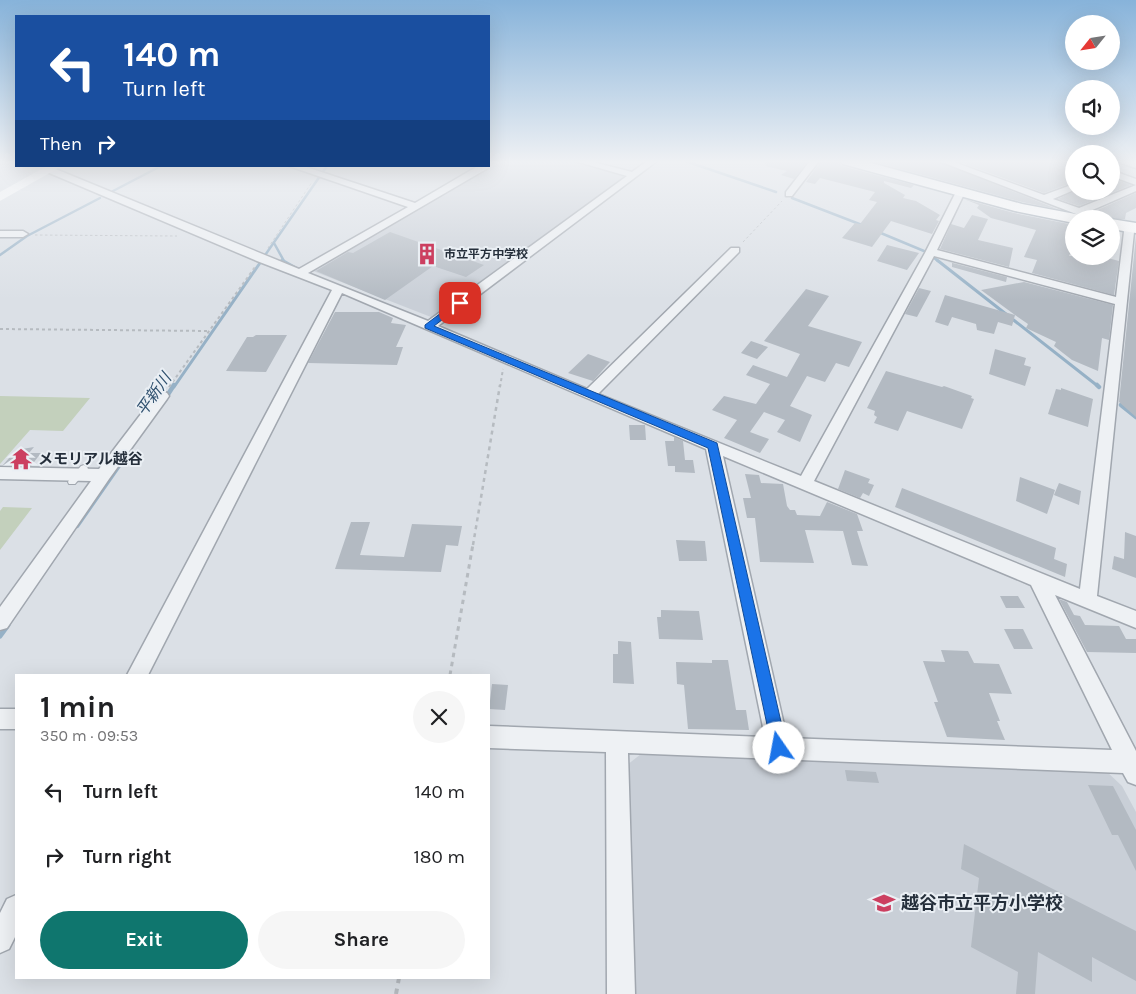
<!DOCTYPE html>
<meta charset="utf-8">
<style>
:root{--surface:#fff;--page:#f6f6f6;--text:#202124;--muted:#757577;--accent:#0f766e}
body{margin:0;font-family:Karla,"Noto Sans JP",sans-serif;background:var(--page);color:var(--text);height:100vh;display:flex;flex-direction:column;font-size:19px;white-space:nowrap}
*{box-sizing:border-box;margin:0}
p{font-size:16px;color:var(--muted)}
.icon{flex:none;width:28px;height:28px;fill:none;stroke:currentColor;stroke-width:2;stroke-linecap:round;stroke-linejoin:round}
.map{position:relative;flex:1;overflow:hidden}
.details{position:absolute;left:15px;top:674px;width:475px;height:305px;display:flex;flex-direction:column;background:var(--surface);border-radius:0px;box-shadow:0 5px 20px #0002}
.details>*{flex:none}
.top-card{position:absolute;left:15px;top:15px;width:475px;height:152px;border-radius:0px;box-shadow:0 5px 20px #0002;background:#1a4fa0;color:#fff;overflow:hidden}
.needle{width:32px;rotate:240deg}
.buttons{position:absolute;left:1065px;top:15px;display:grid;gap:10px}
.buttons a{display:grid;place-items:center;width:55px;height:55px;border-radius:50%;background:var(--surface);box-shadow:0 5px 20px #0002;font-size:25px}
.pin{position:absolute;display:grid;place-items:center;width:42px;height:42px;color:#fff;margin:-21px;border-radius:10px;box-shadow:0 2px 8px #0006}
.me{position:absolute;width:55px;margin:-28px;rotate:348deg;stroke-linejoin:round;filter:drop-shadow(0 0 4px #0008)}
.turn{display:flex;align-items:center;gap:18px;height:105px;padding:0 25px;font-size:22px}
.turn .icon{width:65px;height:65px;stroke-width:2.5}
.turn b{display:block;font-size:35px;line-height:42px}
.then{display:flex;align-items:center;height:48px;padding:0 25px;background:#0003;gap:10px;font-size:19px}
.round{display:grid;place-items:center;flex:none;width:52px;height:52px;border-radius:26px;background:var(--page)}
.head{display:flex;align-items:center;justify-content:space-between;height:85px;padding:0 25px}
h1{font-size:30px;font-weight:700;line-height:38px}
.button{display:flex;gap:10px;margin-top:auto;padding:10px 25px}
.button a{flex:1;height:58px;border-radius:30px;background:var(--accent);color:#fff;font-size:20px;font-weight:700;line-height:58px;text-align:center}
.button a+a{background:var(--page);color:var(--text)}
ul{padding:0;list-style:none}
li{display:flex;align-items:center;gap:15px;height:65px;padding:0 25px}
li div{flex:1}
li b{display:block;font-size:19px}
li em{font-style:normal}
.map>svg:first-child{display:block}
</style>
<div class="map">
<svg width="1136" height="994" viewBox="0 0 1136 994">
<rect width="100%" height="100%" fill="#dbe0e6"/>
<path fill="#c9cfd7" d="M503,161H570L626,177L431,317L308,269Z
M641,754L1105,770L1122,786L1136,812V994H635L627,765Z"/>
<path fill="#c3d0bc" d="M0,396L90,398L63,431L30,430L0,464Z
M3,507L32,508L0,550V511Z"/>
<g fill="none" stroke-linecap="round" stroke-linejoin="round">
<path stroke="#96b1c6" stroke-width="2.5" d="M685,161L776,192
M113,191L161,166
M792,198L862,225
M876,231L924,251
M274,243L284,261
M0,255L27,236L100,198
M933,257L938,261
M261,261L327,166"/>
<path stroke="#96b1c6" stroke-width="3" d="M282,260L296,268
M937,260L1099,387
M174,387L262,260"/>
<path stroke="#96b1c6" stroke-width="4.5" d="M1097,385L1099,387
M165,399L174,385
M1121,405L1136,417
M77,526L125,457"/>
<path stroke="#96b1c6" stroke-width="5" d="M0,636L8,625"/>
</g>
<path fill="#b3bac2" d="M766,161H808L794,179L781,175L787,171L765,166Z
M821,161H839L842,166L914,185L911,188L884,181V183L905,195L903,198L916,201L940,215L936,220L939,221L932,234L891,221L872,247L842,238L855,223L860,224L877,202L869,200L875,192L820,178L815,184L806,182Z
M871,161H937L1057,209L1022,202Z
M957,161H1067L1074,166V182L1044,193Z
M1114,179L1131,185L1079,206L1058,199L1075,191H1111V180Z
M1136,193V208L1126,213L1125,219H1107L1093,212Z
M964,199L1014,213L1074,225V245L1069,256H1100L1119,261L1114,295L1032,273L1037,260L1024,257L1036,230L991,218L977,208L979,205Z
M972,215L988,219L978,240L1013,248L1009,267L940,249L951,224L964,228Z
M390,232L484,265L466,277L433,266L385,300L316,271L348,252L353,253Z
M1136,236V417L1119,402Z
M887,245L919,253L907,270L877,261Z
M945,261L1007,277L1006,282L952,267V263Z
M1024,282L1113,305L1109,340L1102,338L1098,371L1072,360L1054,346L1056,342L1026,328L1028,324L1015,315L1012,326L998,322L994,334L977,330L976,324L952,317L948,326L935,322L945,295L1015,315L981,290Z
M919,288L931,291L917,317L905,314Z
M806,289L829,296L808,326L862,342L849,367L836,363L825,382L807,376L790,406L812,415L800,442L777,432L785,420L764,412L750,432L769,439L760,453L724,438L737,420L712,410L724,396L756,404L770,384L746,375L753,365L787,377L800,354L764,341Z
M335,312H379L393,318L391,323L406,325L396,347H403L397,365L308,363Z
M256,335H287L266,372L226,371L247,337H253Z
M751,341L768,347L757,359L741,353Z
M995,349L1026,358L1024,365L1031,367L1025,386L989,374Z
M588,354L610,362L593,381L568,373Z
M886,371L942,387L944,386L972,396L971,398L974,399L962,429L907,411L898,431L874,423L877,417L874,415L875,411L867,408Z
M1061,388L1093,399L1088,427L1048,414L1056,389L1061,390Z
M629,425H645L646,440H630Z
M674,437L683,441L685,460H693L695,473L675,472V466H668L665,441H674Z
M34,447L29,453H41L31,466L3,465L16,450Z
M845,470L870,479L868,483L874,485L869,496L863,493L860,498L838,489Z
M745,474L759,475L761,483L783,484L787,506L790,510H795L797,515L820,516L827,502L857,514L863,531H857L868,566L852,565L843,531L805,530L814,563L760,562L755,518H747L743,498H751Z
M1020,477L1055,490L1047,514L1016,501Z
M1059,483L1081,491L1079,505L1054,495Z
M902,488L1056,548L1054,559L1067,564L1065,577L895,507Z
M351,522H370L360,555L404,557L412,524L462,526L458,546L446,545L441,572L335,569Z
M1125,532L1136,536V578L1112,569L1114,556L1124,559Z
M676,540L705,541L707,561H679Z
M1000,596H1018L1025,608H1006Z
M1059,599L1067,602L1074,615L1080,616L1085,625L1119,626L1126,639H1136V653L1087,652Z
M661,610L699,611L703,640L659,639L657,617H661Z
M1004,629H1023L1033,649H1014Z
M618,641L631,642L634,684L613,683V654H618Z
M941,650L968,651L974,663L999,664L1012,694L989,693L1000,721H997L1005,740L947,737L934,702H938L923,661L945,662Z
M712,660H728L736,710H746L749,730L688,729L684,685L677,684L676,662L712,663Z
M492,684L508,685L505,710L489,709Z
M845,770L876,772L879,783L847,781Z
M1088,785L1113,786L1136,830V871L1118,835H1112Z
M964,844L1136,931V981L1092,957V982L1038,952L1035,994H1016L1018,972L971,947L979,878L961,869Z"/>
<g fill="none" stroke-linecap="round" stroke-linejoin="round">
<g stroke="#a1a7af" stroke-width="2">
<path id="lane" d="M84,465L88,468L87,470L75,484H69L68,482L69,480L81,466Z"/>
</g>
<g stroke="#a1a7af" stroke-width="3">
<path id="street" d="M575,161H589L632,172L647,161H657L438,326L587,389L731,248H739V252L598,394L801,476L925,253L957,190L965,192L937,250L1116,297L1124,232L1122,226L1131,224L1134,232L1097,596L1136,611V628L1055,595L1136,751V785L1128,782L1123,773L628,753L635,994H607L606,752L489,748V726L765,737L706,449L342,293L148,675H127L332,290L257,261L47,172V168H53L299,269L408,207L289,166H303L415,203L478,166L489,165L488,168L308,273L428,321L627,176ZM934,256L1115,304L1080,589L814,481ZM723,456L1031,585L1112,750L787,738Z
M810,161H819L792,196H786V192Z
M939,161H951L1044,195L1074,184V190L1053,199L1079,208L1136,185V191L1088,212L1104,219H1089Z
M1069,161H1074V164L1070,163Z
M1120,161L1136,162V168L1121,163Z
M1111,170L1136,179V185L1111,176Z
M0,231H23L28,234L23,237H0Z
M162,391L167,393L169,396L167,399L109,479L7,628L0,630V607L91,481L0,479V467L99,469L157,393Z
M0,709H16V729H0Z
M16,895V935L9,949L0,953V913L7,899Z"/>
</g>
<g stroke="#9ba6b1" stroke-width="3">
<path id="primary" d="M841,161H864L1022,204L1086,216L1088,219H1074V223L1015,211L843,164Z
M1111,219L1136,223V233L1111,229Z"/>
</g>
<path stroke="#b6bbc0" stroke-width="1" stroke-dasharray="2.5 2.5" stroke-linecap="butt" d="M35,235L177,236
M743,242L782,201
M268,248L312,182"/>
<path stroke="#b6bbc0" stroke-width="2" stroke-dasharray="3 3" stroke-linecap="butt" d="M0,329L209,331
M169,387L255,267
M500,387L503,369"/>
<path stroke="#b6bbc0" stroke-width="2.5" stroke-dasharray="4 4" stroke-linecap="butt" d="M473,545L500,385"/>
<path stroke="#b6bbc0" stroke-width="3" stroke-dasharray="4.5 4.5" stroke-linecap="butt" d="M450,675L473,544"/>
<path stroke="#b6bbc0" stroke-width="4" stroke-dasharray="5.5 5.5" stroke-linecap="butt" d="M396,994L399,978"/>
<use href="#lane" fill="#eef1f4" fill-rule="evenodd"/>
<use href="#street" fill="#eef1f4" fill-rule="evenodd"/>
<path fill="#fff" fill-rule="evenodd" d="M47,166H62L0,201V192Z"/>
<use href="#primary" fill="#fff" fill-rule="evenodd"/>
</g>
<linearGradient id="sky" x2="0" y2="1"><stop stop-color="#87b3da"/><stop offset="0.54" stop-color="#eff1f4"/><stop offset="1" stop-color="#eff1f4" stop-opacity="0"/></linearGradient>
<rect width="1136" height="300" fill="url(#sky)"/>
<path fill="#1a73e8" stroke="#114b97" d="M457,301L464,303L434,326L717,443L787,748L785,754L779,756L774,754L772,748L708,448L425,328V325Z"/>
<defs>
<g id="building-bare" transform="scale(1.725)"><path d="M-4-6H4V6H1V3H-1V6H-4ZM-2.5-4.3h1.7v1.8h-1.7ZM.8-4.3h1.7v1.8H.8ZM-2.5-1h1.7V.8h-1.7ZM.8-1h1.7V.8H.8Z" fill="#cc3f60" stroke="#eaeff4" stroke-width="2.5" paint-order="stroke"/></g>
<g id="temple-bare" transform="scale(1.725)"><path d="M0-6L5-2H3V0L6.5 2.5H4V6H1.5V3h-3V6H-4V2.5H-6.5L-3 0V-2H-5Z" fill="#cc3f60" stroke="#eaeff4" stroke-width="2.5" paint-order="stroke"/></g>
<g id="school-bare" transform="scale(1.725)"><path d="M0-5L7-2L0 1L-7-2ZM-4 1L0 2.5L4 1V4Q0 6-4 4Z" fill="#cc3f60" stroke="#eaeff4" stroke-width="2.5" paint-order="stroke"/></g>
</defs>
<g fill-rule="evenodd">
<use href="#building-bare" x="427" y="254"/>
<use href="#temple-bare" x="21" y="459"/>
<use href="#school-bare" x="884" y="903"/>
</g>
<g text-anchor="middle" stroke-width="4" stroke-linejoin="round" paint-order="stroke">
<g font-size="12" font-weight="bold" fill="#252f3b" stroke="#eaeff4" text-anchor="start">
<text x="444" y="258">市立平方中学校</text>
</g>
<g font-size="15" font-weight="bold" fill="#252f3b" stroke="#eaeff4" text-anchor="start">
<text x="38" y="464">メモリアル越谷</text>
</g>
<g font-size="16" font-style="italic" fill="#30516f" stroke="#eaeff4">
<text transform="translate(153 394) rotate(-55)" y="6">平新川</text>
</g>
<g font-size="18" font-weight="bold" fill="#252f3b" stroke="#eaeff4" text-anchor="start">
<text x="901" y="909">越谷市立平方小学校</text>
</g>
</g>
</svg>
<div class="buttons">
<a><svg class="needle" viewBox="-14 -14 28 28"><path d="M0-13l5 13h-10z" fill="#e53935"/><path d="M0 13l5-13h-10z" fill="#757577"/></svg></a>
<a><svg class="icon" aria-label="sound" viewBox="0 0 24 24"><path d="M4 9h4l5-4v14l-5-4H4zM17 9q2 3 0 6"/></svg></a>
<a><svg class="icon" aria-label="search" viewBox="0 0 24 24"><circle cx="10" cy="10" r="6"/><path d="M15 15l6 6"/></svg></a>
<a><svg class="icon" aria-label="layers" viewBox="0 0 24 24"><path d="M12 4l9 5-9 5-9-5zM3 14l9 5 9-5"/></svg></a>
</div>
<div class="pin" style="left:460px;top:303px;background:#d93025"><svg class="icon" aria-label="arrive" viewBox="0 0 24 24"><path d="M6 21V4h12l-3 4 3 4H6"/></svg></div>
<svg class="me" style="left:779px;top:748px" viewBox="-20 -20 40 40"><circle r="19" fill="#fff"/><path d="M0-13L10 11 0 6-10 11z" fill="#1a73e8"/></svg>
<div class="top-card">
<div class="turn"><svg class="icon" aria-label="left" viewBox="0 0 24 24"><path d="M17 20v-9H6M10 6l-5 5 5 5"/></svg><div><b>140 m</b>Turn left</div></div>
<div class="then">Then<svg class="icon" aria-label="right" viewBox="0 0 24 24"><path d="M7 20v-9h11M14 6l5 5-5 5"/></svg></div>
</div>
<section class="details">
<div class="head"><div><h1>1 min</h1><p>350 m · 09:53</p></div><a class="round"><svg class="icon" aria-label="close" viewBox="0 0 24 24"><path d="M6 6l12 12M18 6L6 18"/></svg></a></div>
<ul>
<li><svg class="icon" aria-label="left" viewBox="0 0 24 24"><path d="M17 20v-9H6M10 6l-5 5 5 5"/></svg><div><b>Turn left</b></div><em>140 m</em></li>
<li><svg class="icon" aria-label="right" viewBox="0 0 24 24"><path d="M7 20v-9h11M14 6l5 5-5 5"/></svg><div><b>Turn right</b></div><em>180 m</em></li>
</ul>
<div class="button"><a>Exit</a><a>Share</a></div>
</section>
</div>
